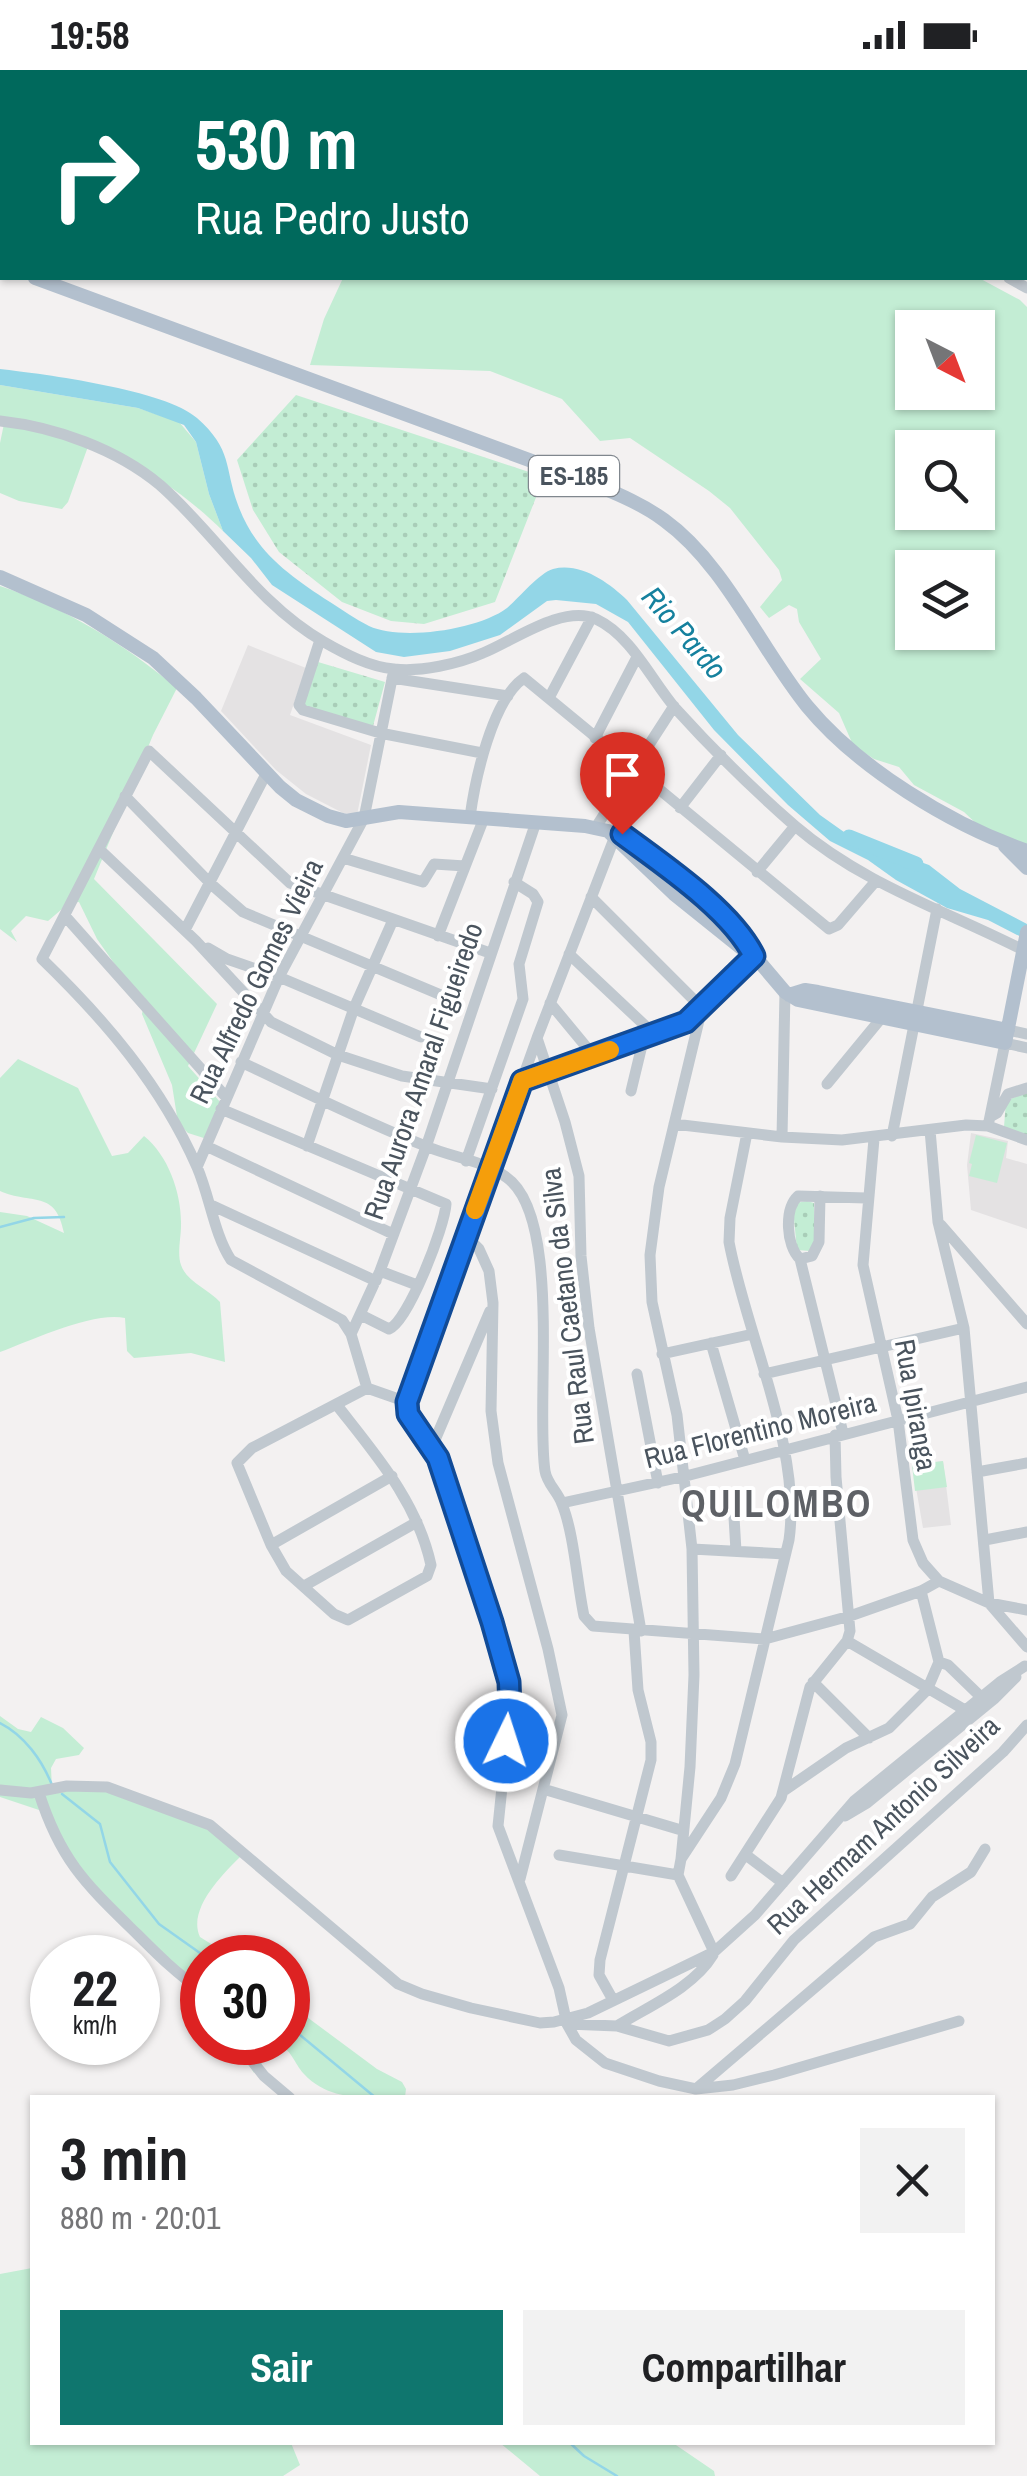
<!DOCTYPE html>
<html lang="pt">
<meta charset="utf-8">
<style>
:root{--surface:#fff;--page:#f2f2f2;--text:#202124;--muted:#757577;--accent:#0f766e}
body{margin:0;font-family:"Archivo Narrow",sans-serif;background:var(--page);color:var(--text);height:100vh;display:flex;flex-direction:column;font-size:38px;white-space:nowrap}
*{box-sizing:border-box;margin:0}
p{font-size:32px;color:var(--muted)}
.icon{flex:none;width:55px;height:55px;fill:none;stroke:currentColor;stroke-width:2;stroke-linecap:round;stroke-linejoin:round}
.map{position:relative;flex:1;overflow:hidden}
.panel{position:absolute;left:30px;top:2025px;width:965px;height:350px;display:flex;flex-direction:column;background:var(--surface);border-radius:0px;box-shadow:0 2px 8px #0004}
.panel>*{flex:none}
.guide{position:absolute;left:0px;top:0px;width:1028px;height:210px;box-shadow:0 2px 8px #0004;background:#00695c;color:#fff;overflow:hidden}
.needle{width:65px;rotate:138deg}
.buttons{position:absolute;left:895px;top:240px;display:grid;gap:20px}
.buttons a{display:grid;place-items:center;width:100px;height:100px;border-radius:0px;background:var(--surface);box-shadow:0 2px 8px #0004;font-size:50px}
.speed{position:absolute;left:30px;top:1865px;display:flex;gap:20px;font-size:50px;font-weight:700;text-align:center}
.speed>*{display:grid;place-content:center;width:130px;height:130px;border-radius:50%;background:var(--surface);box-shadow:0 2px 8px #0004;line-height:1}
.speed small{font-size:25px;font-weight:400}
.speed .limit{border:15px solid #d22;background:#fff;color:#111}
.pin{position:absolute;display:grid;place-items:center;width:85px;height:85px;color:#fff;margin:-102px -42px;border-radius:50% 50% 50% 0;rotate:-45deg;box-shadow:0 0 10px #0007}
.pin .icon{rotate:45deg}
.me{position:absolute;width:110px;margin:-55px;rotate:4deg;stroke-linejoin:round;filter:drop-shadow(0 0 8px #0008)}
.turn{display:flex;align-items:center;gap:35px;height:210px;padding:0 30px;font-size:45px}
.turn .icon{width:130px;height:130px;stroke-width:2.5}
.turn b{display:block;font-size:70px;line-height:85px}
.round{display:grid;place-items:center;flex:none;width:105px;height:105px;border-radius:0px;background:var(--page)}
.head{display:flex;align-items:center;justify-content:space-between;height:170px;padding:0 30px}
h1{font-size:60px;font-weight:800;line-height:75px}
.primary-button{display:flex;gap:20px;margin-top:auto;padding:20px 30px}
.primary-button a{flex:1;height:115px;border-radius:0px;background:var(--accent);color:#fff;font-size:40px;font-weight:800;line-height:115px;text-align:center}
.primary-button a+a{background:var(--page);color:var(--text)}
.status{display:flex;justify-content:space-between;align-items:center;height:70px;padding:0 50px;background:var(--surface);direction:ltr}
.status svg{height:28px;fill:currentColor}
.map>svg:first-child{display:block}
</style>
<div class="status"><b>19:58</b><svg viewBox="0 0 49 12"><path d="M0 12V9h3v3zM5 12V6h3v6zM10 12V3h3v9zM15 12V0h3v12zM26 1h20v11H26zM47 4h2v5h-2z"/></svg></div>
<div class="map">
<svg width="1027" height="2406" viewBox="0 0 1027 2406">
<defs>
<pattern id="park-dots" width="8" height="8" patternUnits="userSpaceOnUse" patternTransform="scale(2.5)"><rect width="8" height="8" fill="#c3edd4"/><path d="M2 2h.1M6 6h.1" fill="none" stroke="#a9cdb8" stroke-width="1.8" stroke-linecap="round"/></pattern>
</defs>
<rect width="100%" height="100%" fill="#f3f1f1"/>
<path fill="#e4e2e3" d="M248,575L306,598L290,645L371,675L357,745L343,743L306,724L276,700L221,641Z
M971,1063L1008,1071L1006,1088L1027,1094V1159L971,1140L967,1095Z
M943,1391L951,1455L923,1458L912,1395Z"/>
<path fill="#c3edd4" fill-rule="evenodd" d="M941,0H1027V149L1025,2H939Z
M343,208H979L1020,230L1027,237V775L982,759L964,742L914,715L899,697L874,689L853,675L839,643L800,609L821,589L799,552L797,539L789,535L769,548L760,537L782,510L779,500L730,438L709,421L630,368L600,371L562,329L490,301L310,295L324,249ZM912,258H978V322H912ZM912,378H978V442H912ZM912,498H978V562H912Z
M0,315L138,338L179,352L196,372L209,424L223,461C180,419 144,398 90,371L68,432L62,439L19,431L0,423V373L5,349L0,348Z
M0,516C66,538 124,574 177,618L153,665L94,809L217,934L188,996L221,1033L207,1069L188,1063L178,1053L172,1015L142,944L145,928L121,903L97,869L79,832L69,833L48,851L26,846L11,861L17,872L0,859Z
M18,989L78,1018L112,1086L128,1083L144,1066C169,1086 182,1125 181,1156C181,1167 177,1184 181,1195C186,1211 209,1220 220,1232L225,1292L191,1283L134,1288L127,1281L125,1248C94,1241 32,1270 0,1282V1142L27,1146L64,1163C56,1119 31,1135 0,1121V1008Z
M976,1065L1007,1073L997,1113L969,1106L972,1094L969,1093Z
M943,1391L947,1417L915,1421L912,1395Z
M0,1646L18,1659L31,1662L41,1647L63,1658L84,1678L79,1685L56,1689L51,1698L52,1719L82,1714L203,1754L241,1786C223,1804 187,1839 200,1867L232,1887L202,1888V1921L99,1827L45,1742L0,1727Z
M288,1933L377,1999L402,2012L406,2019L405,2027C369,2027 331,2033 304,2004C294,1993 292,1980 278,1974L254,2003L235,1973L288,1972Z
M32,2198V2372L291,2373L300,2395L283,2406H0V2204Z
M500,2373H673L714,2401L715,2406H540Z"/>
<path fill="url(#park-dots)" d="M296,325L544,407L495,532L424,554L391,551L342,532L279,482L253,440L237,390Z
M318,592L385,612L373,656L303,636Z
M1027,1022V1065L1004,1057L1006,1031Z
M807,1131L814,1133V1178L810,1181L797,1180L793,1139L796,1133Z"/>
<path fill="#93d6e7" d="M0,299C44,304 166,320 197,348C233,380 224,397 238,435C255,482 290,506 330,532C343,540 355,549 369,556C401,571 478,560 507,538C519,528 539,503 553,499C581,492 609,513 627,530L738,665L820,745L851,767L929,795L960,819L1027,854V870L988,850L947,838L896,810L868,790L830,771L788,735L714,660L628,552L596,534L556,530L547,531L500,565L450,581L404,587L376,582L272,515L251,488L223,461L209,424L196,372L184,355L138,338L0,315Z"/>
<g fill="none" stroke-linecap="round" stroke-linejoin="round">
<path stroke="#93d6e7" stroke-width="2.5" d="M823,0L824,2
M83,2L84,0
M1025,173L1027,175
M0,1157L34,1148L64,1147
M0,1653C24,1665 42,1690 52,1715
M62,1724L100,1754L110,1792L159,1854L207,1888
M288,1955L376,2028
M569,2372L584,2386L617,2406"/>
<path stroke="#93d6e7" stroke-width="15" d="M849,767L916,794"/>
<path stroke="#c0c8cf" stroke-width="11" d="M726,0L727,2
M1009,208L1027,218
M0,351C55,357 117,379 160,415C217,465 256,533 324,572C345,584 370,597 394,599C421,602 458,594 483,583C513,571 563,534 596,549C632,566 651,610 676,639C713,680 754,720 795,756C864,815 947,841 1027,882
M320,570L299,635L303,640L380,663L482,683
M392,608L508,626
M549,628L592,547
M595,668L637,587
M125,726L211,814L243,842L441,925
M680,738L721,685
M470,747C475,710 492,630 524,608L829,859L838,855L875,812
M596,757L674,636
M617,761L537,968L407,1332C408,1355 433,1375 442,1397L493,1552L509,1612L510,1640L498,1756L559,1918L567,1954L576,1970L605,1993L659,2011L696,2019L733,2015L774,2005L959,1951
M100,780L196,871L271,952L338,985L402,1006L492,1019
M343,788L423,812L434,794L465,796
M757,802L795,756
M591,827L702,938L659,1117L650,1185L652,1232L677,1345L692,1479L694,1605L690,1697L681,1789
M65,846L226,1027
M185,860L266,704
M438,866L484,748
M208,878L227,889L279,907L421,967
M569,884L654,964
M550,933L593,985
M1008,960L1027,964
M537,968L565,1052L579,1106L581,1186L589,1258L641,1561
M241,992C303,1021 364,1052 428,1077C452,1087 484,1091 506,1107C563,1146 535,1334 545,1401C547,1414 558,1422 562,1434C574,1463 577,1513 584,1546L593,1556L765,1569L850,1546L921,1521L939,1511
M522,1011L686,952L755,886
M827,1014L883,946
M631,1021L644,967
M221,1039L446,1134C445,1156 408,1252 389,1259L361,1245
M990,1047L997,1043L1008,1024L1027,1018
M674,1054L782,1067L842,1070L966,1055L988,1056L1027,1070
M988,1056L1005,973L1027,978
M930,1060L938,1152L964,1258L989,1533L1027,1577
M892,1066L937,839
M782,1067L785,922
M874,1069L863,1195L898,1350L913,1470L923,1493L939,1511L989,1533L1027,1540
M206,1076L393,1164
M307,1076L354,938L393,850
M466,1091L523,929L519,894L538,832L533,824L514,812
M197,1097L279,907L364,748L394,599
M211,1135L376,1211
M941,1155L1027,1254
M466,1166L479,1179L489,1201L493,1233L491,1341L498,1393L548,1579L562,1645L520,1809
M800,1189L812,1186L819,1172L820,1126
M380,1201L417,1215
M351,1264L380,1201L426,1077L536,752
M711,1273L745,1390
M662,1284L753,1264
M637,1304L658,1413
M764,1304L964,1258
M407,1332L367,1318L351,1264L342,1250L231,1190C214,1164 210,1127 197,1097C161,1015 105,950 42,889L149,681L290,813L490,883
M336,1334C375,1384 417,1431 431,1495L427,1506L348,1550L334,1544L286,1501L271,1475L237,1393L252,1378L367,1318
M843,1363L800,1189C786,1176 784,1139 798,1126L866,1128
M432,1377L490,1241
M977,1402L1027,1393
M562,1433L686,1406L1027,1317
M734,1447L736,1481
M985,1470L1027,1462
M271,1475L392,1406
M692,1479L785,1484
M304,1516L417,1452
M847,1571L965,1640
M939,1592L948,1595L981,1627
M813,1612L869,1668
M543,1719L681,1760
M0,1720L31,1723L67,1716L107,1717L210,1755L398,1914L422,1924L471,1938L540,1953L554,1952L588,1943L714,1882L755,1845L854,1731L1000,1612L1025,1596
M785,1720L846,1678L889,1658L927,1620L939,1592L921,1521
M39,1723C61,1792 87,1815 137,1864C158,1885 177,1904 202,1921
M845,1746L867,1733L994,1629L1016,1607
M559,1785L678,1805
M746,1785L783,1813
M731,1806L781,1728L810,1617L847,1571L850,1561L836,1407L835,1365
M714,1882L678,1805L681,1789L721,1728L735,1694L789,1470C802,1379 746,1263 729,1172L730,1148L747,1063
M613,1930L599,1905L600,1890L651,1690V1672L638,1620L634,1561
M567,1954L617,1956L669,1971L708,1960L725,1949L745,1931L794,1870L1003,1682L1027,1655
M617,1956C649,1936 693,1918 713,1885
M237,1972L264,2006L290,2028
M696,2019L874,1867L910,1854L932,1827L971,1802L985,1779"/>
<path stroke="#b3c0ce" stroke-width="14" d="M0,195L2,196
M35,208L589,412C615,423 641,433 664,450C725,494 760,578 807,636C858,698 951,755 1027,781
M0,507L86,545L153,588L196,628L280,717L296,730L328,746L346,751L399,742L585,756L622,764L730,853L750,874L752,883L785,922L798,930L1005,973L1027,862
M609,762L674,824L745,881L752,883
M1005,776L1027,798
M789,925L805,920L818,922L1008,960"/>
</g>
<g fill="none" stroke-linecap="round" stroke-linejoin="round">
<g stroke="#114b97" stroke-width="25">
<path id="route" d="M506,1671L510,1640L509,1612L492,1552L438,1388L408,1344L407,1332L522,1011L686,952L754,886C731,840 665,796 622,764"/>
</g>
<use href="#route" stroke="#1a73e8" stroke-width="18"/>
<path stroke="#f59e0b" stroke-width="18" d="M475,1140L522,1011L610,980"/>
</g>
<g text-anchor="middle" stroke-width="8" stroke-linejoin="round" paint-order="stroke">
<rect fill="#fff" stroke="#80878e" stroke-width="2.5" x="529" y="386" width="90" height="40" rx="8"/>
<g font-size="25" font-weight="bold" fill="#4a545e">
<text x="574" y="415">ES-185</text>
</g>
<g font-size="28" fill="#4a545e" stroke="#fff">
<text transform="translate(256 911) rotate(-64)" y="10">Rua Alfredo Gomes Vieira</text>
<text transform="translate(423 1001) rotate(-71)" y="10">Rua Aurora Amaral Figueiredo</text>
<text transform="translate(567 1236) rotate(-97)" y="10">Rua Raul Caetano da Silva</text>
<text transform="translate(916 1335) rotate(80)" y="10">Rua Ipiranga</text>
<text transform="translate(760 1360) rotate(-14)" y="10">Rua Florentino Moreira</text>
<text transform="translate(883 1755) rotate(-43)" y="10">Rua Hermam Antonio Silveira</text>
</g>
<g font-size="30" font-style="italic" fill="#15819e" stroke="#fff">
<text transform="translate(684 563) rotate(49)" y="10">Rio Pardo</text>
</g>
<g font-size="38" font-weight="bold" letter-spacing="2.5" fill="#5e6166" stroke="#fff">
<text x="777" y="1447">QUILOMBO</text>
</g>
</g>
</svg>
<div class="buttons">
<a><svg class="needle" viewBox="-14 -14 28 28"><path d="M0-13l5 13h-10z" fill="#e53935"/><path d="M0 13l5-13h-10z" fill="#757577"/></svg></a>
<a><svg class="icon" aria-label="search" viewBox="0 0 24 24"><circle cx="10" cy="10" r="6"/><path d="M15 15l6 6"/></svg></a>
<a><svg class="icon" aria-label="layers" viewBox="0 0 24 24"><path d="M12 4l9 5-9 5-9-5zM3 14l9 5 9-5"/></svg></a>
</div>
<div class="speed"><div>22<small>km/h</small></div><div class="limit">30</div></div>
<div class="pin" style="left:622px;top:764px;background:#d93025"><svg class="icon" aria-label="arrive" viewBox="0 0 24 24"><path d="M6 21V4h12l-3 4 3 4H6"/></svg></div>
<svg class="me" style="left:506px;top:1671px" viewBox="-20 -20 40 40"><circle r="17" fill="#1a73e8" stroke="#fff" stroke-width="3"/><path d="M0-11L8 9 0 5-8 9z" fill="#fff"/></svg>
<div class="guide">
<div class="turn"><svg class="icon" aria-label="right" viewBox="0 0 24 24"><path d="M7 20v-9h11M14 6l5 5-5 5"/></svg><div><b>530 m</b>Rua Pedro Justo</div></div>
</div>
<section class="panel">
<div class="head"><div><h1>3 min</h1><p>880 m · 20:01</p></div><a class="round"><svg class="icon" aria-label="close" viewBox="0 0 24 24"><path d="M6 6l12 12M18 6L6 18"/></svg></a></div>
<div class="primary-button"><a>Sair</a><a>Compartilhar</a></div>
</section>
</div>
